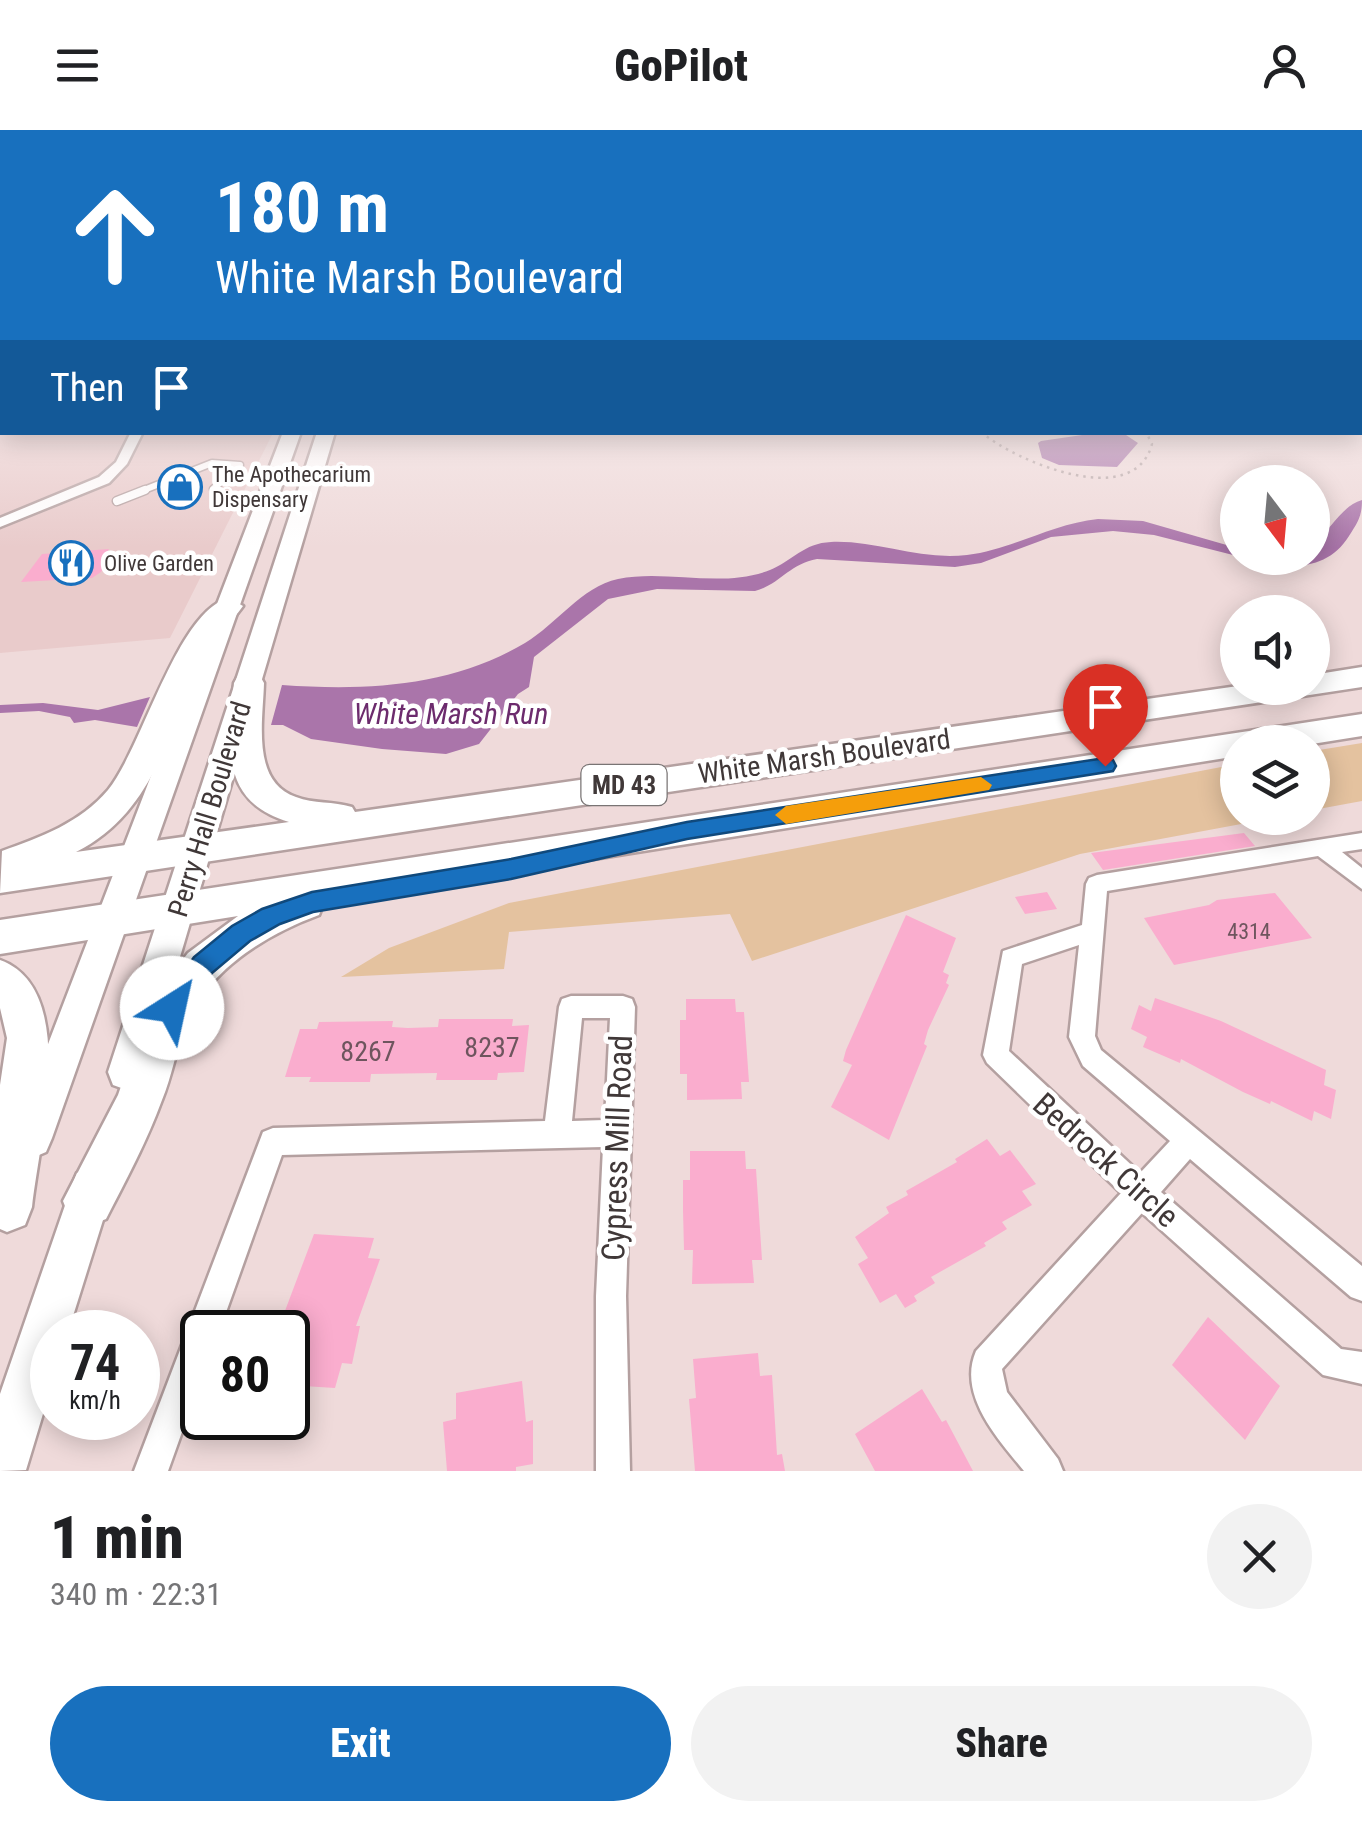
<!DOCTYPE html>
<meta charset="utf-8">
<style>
:root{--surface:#fff;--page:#f2f2f2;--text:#202124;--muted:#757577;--accent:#1870be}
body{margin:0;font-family:"Roboto Condensed",sans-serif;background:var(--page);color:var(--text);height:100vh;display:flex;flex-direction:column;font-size:38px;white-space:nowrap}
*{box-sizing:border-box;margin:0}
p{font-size:32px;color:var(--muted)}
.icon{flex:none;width:55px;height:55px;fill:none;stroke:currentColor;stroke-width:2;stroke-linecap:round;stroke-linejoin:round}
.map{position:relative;height:1341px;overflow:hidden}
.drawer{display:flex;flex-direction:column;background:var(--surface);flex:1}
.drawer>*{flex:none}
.banner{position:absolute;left:0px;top:0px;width:1362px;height:305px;box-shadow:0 5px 25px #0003;background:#1870be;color:#fff;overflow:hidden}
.needle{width:65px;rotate:164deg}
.fabs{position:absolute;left:1220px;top:335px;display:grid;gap:20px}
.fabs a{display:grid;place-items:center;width:110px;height:110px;border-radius:50%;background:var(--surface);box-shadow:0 5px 25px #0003;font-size:50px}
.speed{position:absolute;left:30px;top:1180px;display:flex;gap:20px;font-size:50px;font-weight:700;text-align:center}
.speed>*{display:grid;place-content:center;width:130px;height:130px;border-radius:50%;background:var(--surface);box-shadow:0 5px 25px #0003;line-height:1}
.speed small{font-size:25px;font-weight:400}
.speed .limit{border:5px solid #111;border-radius:15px;background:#fff;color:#111}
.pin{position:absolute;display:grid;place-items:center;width:85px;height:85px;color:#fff;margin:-102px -42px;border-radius:50% 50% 50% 0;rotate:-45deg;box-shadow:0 0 10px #0007}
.pin .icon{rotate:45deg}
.me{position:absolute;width:110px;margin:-55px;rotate:35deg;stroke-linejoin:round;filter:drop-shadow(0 0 8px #0008)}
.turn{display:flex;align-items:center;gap:35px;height:210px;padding:0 50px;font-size:45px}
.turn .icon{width:130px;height:130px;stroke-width:2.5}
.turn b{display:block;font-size:70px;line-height:85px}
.then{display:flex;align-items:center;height:95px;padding:0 50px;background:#0003;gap:20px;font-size:38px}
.round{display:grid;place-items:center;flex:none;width:105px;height:105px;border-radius:52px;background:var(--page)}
.head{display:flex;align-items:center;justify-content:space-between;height:170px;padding:0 50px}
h1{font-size:60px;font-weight:800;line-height:75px}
.button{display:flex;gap:20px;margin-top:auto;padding:20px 50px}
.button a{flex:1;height:115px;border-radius:60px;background:var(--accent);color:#fff;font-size:40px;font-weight:800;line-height:115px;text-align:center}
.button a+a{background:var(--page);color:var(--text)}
header{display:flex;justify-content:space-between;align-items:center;height:130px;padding:0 50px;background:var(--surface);font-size:45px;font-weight:800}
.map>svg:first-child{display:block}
</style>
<header><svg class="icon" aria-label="menu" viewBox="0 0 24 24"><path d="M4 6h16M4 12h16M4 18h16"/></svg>GoPilot<svg class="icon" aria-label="person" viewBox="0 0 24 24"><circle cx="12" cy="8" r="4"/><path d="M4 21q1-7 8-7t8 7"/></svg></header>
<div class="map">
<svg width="1362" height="1341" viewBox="0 0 1362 1341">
<rect width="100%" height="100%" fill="#efdada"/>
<path fill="#e9cbcb" d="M0,231L2,302L273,303L170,508L0,523Z"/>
<path fill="#e4c29f" d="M1362,613V671L1313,680V621Z
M1237,634L1238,688H1273L1080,724L752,831L730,784L509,802L504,839L341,847L389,818L509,773Z"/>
<path fill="#aa75aa" d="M1096,303H1123L1138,313L1117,337L1059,335L1042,328L1038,313L1041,311Z
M1362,370C1362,386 1358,392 1349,406C1325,444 1283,439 1243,428H1312L1313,412C1332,400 1341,376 1362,370Z
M1098,389L1143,391L1237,418V426L1154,405L1113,401L1051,407L981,433L955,437L817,429C789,434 779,455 755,461L657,459L608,469L534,527L529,557L518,564L479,614L446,624L382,619L311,609L283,595H271L282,555C366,561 451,557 525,513C557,494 581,457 618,449C667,439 721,459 770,440C792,431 804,413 831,412C876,410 921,431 967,425C1011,420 1051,394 1098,389Z
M150,567L137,597L95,590L74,593L70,587L39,581L0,583V575L43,573L98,580Z"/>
<path fill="#faadce" d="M109,419L106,424H112L101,442L92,448L21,452L42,424Z
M1244,703L1255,716L1103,740L1091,723Z
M1047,762L1057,779L1025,784L1015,767Z
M1275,763L1312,808L1174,835L1144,788L1209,775L1217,770Z
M906,785L956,808L943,842L949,845L946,853L949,855L928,900L924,914L927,916L889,1010L831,977L852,935L843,931L846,920Z
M1155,868L1221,891L1326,940L1324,955L1336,960L1331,989L1314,981L1312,991L1271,971L1270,974L1243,962L1181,929L1180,933L1143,917L1147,907L1131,899L1139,875L1151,881Z
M686,869H735L736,882H744L749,952H741L742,969L687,970V944H680V890H686Z
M439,889H513L512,896L529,895L524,942L498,943L497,950H436L437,943L371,944L370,952H309L311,947H285L300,899H317L319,892L393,891L392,897L408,898L438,897Z
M987,1009L1000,1026L1010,1020L1036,1054L1022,1061L1032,1075L1002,1092L1007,1099L984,1113L986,1116L931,1147L935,1153L914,1166L917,1171L905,1178L896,1164L880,1173L858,1134L868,1128L855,1107L889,1083L886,1077L908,1065L906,1061L957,1032L955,1029Z
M690,1021H745L746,1039H756L762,1130H752L754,1153L692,1154L693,1120H684L683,1080V1050H690Z
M314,1104L374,1108L368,1128L380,1129L356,1196H360L352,1234L342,1233L335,1258L288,1255V1202H277Z
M1208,1187L1280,1256L1245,1310L1172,1235Z
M758,1223L760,1246L772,1245L777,1325L782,1324L785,1341H695L689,1269L696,1268L693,1229Z
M522,1251L526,1292L533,1290V1334L516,1337V1341H447L443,1292L456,1289V1263Z
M922,1259L942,1292L946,1290L973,1341H875L855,1304Z"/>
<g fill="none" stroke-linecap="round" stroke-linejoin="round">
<g stroke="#b4a0a0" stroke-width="9">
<path id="service-far1" d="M139,362L212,333L240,335L213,359"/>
</g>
<g stroke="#b4a0a0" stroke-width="11">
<path id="service" d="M117,371L145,360"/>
</g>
<g stroke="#b4a0a0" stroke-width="5">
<path id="minor" d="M131,302H143L127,334L109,353L0,397V388L99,347L116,332Z
M1362,703V719L1342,722L1362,738V759L1318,726L1107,761L1095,906L1101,920L1362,1136V1171L1351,1167L1190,1029L1161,1062L1341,1219L1362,1222V1254L1323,1245L1142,1083L1002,1239L1007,1262L1058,1329L1063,1341H1024C998,1309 957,1265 976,1221L1121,1063L987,933L983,925L1003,821L1082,795L1086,754L1089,748L1097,745ZM1079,815L1069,907L1083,936L1170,1011L1140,1043L1009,921L1022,834Z
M571,866H623L632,869L635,877L626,1166L630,1341H596V1166L603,1017L282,1025L219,1202H202V1246L168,1341H134L263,1002L273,998L545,991L559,877L562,869ZM582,888H610L605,990L572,991Z"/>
</g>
<g stroke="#b4a0a0" stroke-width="5">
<path id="secondary" d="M283,302H301L52,1008L46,1022L32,1028L18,1022L12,1008Z
M317,302H335L146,942L141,955L127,960L113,955L108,942Z
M92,1037L107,1043L113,1058L68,1202H52V1254L26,1340L0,1341V1264L71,1058L77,1043Z"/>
</g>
<g stroke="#b4a0a0" stroke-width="5">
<path id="trunk" d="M229,468L243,476C231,493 215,506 205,526C168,598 156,682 76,722L289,692C218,671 229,614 234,553L238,546H260L264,553C263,591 251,652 296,667C314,674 333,671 352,677L355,682L1238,556L1312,558V545L1362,537V557L0,763L2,721C41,707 80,693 108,660C143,617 177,481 229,468Z
M1362,584V606L1312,614L1238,612V626L324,772L319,785C265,805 208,840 185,896C176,920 172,946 162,970C147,1011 126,1050 106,1089L88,1096L70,1089L63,1071L118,965L142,895L159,860L188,823L238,786L0,824V790Z
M0,830C80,859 39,1011 32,1077L25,1095L7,1102L0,1099V955L7,908L0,878Z"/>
</g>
<path stroke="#b5a5a5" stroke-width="2.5" stroke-dasharray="2.5 5" stroke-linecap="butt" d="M981,302C1015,331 1134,382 1152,314L1146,302"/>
<use href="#service-far1" stroke="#fff" stroke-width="6"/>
<use href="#service" stroke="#fff" stroke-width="8"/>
<use href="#minor" fill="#fff" fill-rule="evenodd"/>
<use href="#secondary" fill="#fff" fill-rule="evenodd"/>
<use href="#trunk" fill="#fff" fill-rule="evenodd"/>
</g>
<linearGradient id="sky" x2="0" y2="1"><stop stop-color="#8f9bcf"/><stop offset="0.55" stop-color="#f8eeee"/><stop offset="1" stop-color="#f8eeee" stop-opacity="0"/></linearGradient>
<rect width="1362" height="418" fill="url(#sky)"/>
<path fill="#1870be" stroke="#10497c" stroke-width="2.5" d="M1105,628L1113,630L1116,636L1113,641L687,709L511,749L313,782L280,794L250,811L212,843L182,887L172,891L163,887L159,878L194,827L232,796L262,779L312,762L511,729L687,692Z"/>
<path fill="#f59e0b" d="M981,647L992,655L989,660L786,694L775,685L786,676Z"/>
<defs>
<g id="shop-ring" transform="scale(2.25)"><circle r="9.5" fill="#fff" stroke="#1870be" stroke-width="1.5"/><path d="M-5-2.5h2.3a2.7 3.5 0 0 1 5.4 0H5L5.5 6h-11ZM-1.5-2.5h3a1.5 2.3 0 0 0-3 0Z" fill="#1870be"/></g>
<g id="restaurant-ring" transform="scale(2.25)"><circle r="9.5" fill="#fff" stroke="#1870be" stroke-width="1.5"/><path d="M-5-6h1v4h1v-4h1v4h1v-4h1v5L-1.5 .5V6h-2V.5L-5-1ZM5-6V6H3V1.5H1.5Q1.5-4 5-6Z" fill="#1870be"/></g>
</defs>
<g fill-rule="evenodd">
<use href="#shop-ring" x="180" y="357"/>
<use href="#restaurant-ring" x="71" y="433"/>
</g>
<g text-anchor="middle" stroke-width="9" stroke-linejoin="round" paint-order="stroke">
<g font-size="22" fill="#403838" stroke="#fff" text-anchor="start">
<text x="212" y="352">The Apothecarium<tspan x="212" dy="25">Dispensary</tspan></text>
<text x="104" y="441">Olive Garden</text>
</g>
<g font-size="22" fill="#6e555e">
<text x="1249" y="809">4314</text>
</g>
<rect fill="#fff" stroke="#797474" stroke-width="2.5" x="581.5" y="635" width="85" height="40" rx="8"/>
<g font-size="25" font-weight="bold" fill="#403838">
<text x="624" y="664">MD 43</text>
</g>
<g font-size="28" fill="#403838" stroke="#fff">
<text transform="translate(824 626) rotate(-8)" y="10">White Marsh Boulevard</text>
<text transform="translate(209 679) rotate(-73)" y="10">Perry Hall Boulevard</text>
</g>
<g font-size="28" fill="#6e555e">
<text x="492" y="927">8237</text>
<text x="368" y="931">8267</text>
</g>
<g font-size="30" font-style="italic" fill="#6c2b6d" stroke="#fff">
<text x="451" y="594">White Marsh Run</text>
</g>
<g font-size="32" fill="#403838" stroke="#fff">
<text transform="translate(617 1018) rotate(-88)" y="11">Cypress Mill Road</text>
<text transform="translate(1106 1030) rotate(42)" y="11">Bedrock Circle</text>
</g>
</g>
</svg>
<div class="fabs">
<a><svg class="needle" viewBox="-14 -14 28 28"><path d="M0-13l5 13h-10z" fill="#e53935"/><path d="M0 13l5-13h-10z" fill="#757577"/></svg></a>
<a><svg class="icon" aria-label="sound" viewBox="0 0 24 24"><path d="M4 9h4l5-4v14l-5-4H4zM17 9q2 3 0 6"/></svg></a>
<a><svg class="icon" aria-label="layers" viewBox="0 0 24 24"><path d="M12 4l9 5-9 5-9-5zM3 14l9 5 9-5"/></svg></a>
</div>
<div class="speed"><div>74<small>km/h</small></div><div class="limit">80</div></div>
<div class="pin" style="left:1105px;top:636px;background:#d93025"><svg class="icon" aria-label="arrive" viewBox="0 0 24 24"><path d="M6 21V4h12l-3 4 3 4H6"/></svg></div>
<svg class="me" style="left:172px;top:878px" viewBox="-20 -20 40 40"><circle r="19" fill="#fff"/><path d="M0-13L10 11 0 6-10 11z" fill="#1870be"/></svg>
<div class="banner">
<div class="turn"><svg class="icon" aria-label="ahead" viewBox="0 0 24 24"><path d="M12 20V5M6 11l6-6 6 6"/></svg><div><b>180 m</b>White Marsh Boulevard</div></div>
<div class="then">Then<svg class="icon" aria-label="arrive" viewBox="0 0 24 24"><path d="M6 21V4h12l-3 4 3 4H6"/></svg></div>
</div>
</div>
<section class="drawer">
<div class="head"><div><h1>1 min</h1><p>340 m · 22:31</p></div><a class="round"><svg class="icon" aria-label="close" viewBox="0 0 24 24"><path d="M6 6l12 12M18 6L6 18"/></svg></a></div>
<div class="button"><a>Exit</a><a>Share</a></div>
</section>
